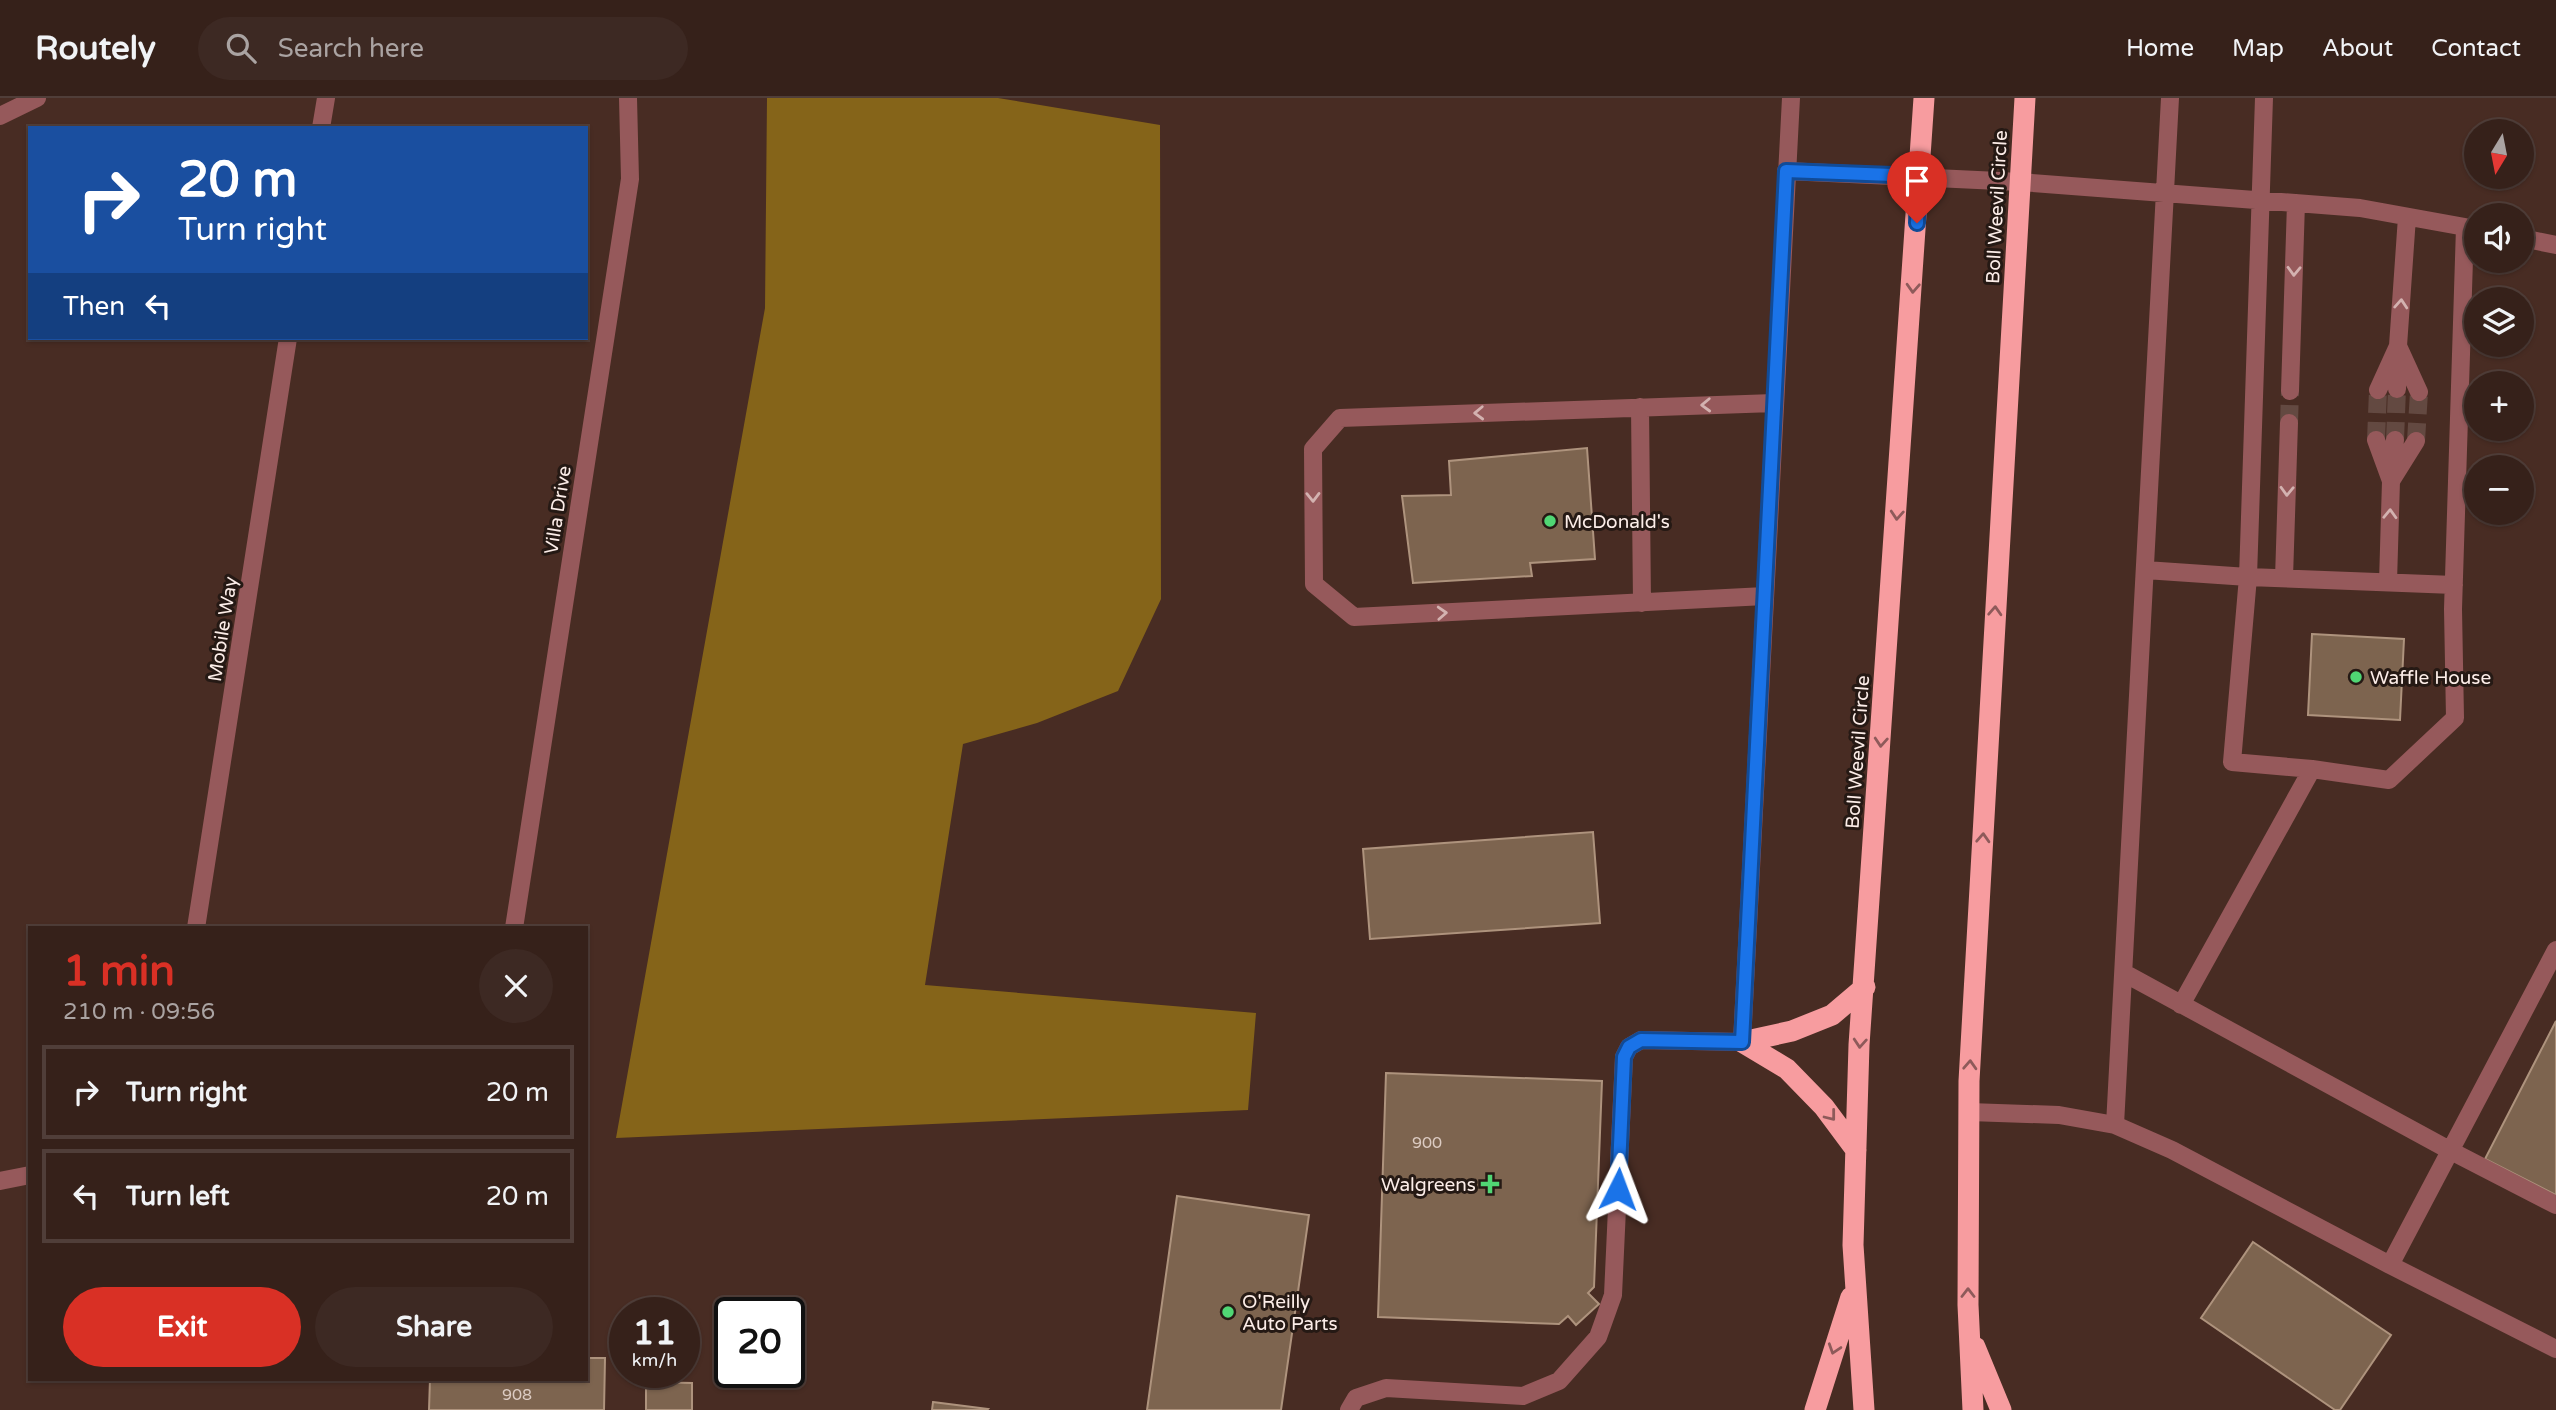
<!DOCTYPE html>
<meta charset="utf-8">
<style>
:root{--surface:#36211a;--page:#3d2923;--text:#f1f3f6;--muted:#aaa3a2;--line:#503e39;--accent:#d93025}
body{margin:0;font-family:"Varela Round",sans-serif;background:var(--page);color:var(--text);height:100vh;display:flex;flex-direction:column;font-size:26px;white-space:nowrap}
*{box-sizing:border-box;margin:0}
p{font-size:23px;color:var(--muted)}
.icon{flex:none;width:38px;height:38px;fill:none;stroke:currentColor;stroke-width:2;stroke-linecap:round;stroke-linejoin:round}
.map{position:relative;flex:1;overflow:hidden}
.panel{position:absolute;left:28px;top:828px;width:560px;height:455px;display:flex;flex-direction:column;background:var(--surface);border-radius:0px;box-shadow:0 2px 5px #0004,0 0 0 2px var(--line)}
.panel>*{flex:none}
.hud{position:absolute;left:28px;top:28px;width:560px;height:214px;border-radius:0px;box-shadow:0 2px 5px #0004,0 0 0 2px var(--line);background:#1a4fa0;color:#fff;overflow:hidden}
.needle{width:46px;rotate:190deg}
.controls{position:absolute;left:2464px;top:21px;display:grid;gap:14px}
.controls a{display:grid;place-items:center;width:70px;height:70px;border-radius:50%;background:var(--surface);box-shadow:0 2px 5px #0004,0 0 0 2px var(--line);font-size:35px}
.speed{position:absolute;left:609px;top:1199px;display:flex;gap:14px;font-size:35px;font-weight:700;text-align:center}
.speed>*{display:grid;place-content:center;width:91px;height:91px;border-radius:50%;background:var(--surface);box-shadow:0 2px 5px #0004,0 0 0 2px var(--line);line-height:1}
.speed small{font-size:18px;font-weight:400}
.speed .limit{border:4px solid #111;border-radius:10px;background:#fff;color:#111}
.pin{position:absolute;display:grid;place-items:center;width:60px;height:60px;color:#fff;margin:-72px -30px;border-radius:50% 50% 50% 0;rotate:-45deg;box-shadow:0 0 7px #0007}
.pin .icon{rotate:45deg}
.me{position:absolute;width:77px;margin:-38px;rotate:3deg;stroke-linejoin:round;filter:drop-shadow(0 0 5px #0008)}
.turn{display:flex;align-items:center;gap:24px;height:147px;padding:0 35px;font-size:32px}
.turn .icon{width:91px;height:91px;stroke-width:2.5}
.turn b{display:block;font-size:49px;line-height:60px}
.then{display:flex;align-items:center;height:66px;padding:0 35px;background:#0003;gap:14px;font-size:26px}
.round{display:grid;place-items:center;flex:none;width:74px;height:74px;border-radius:37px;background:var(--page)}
.head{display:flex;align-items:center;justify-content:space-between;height:119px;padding:0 35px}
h1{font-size:42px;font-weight:700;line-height:52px;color:var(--accent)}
.action{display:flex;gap:14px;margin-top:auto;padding:14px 35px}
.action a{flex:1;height:80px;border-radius:42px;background:var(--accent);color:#fff;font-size:28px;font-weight:700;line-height:80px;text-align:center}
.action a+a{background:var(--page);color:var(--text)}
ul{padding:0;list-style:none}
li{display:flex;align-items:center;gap:21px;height:94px;margin:0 14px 10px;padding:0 21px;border:4px solid var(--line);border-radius:0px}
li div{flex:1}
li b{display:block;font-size:26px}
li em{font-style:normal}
header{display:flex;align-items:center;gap:42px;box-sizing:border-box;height:98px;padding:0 35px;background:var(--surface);border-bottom:2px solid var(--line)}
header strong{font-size:33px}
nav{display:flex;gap:38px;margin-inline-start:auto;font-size:24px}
.search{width:490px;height:63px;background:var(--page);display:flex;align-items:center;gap:18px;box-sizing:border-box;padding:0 24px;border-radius:38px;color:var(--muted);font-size:26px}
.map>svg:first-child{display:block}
</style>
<header>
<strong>Routely</strong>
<div class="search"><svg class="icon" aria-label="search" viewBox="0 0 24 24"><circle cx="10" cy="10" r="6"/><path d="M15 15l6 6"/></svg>Search here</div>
<nav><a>Home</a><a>Map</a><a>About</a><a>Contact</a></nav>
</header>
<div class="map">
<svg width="2556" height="1312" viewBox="0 0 2556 1312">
<rect width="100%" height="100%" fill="#482c23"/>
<path fill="#856419" d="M767,0H998L1160,27L1161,501L1118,593L1037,625L963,646L925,887L1256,915L1248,1012L616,1040L765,210Z"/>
<path fill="#7d644f" stroke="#ae937d" stroke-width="2" d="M1587,350L1595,461L1530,465L1532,478L1413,485L1402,398L1451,397L1449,363Z
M2312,536L2404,541L2400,622L2308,617Z
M1593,734L1600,825L1370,841L1363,751Z
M2556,923V1097L2485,1061Z
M1386,975L1602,983L1594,1189L1588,1195L1599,1206L1576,1227L1568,1218L1559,1226L1378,1219Z
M1177,1098L1309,1117L1281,1312H1147Z
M2253,1144L2391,1237L2340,1312H2335L2201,1220Z
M586,1260H605L604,1312H429L430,1281H586Z
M646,1284L692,1285V1312H646Z
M933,1304L988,1311L987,1312H932Z"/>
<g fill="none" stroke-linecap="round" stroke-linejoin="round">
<path stroke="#634941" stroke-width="18" stroke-dasharray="18 9" stroke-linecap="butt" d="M2289,325L2290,293
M2376,342L2378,292
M2395,342L2397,291
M2416,343L2419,294"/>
<path stroke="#96595b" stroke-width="18" d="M0,18L37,0
M321,30L326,0
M1786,73L2020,84L2360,110L2476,131
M2407,119L2398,248L2419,294
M2522,140L2556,147
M2397,291L2398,255
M2378,292L2398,248
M2290,293L2296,105
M1640,309L1642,505
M2376,342L2391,383
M2391,376L2395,342
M2145,472L2248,479L2264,0
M2284,480L2289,325
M2388,484L2391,383L2416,343
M1765,498L1354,519L1314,486L1313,351L1340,320L1774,305
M2312,671L2232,664L2248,479L2454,487
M196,830L288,240
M514,830L630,81L628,0
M2556,852L2390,1167L2556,1251
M2124,875L2451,1053L2556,1107
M2181,907L2312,671L2389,682L2455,620L2453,511L2465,129
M1969,1014L2059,1017L2115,1027L2172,1052L2390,1167
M2115,1027L2170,0
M0,1083L30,1077
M1349,1312L1356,1300L1386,1290L1523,1298L1559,1283L1598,1239L1613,1197L1624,959L1629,949L1641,942L1742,944L1791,0"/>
<path stroke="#f79c9f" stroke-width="21" d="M1742,944L1787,971L1824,1009L1856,1052
M1742,944L1792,933L1832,917L1865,889
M1975,1249L2001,1312
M1815,1312L1851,1199
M1864,1312L1853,1147L1859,947L1924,0
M1973,1312L1968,1207L1969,983L2025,0"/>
</g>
<defs><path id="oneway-chevron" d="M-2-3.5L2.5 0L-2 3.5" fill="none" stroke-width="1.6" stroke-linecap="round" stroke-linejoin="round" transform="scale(1.75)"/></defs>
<g stroke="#d3b2b0">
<use href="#oneway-chevron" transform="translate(2294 173) rotate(92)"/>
<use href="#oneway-chevron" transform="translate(2401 206) rotate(-86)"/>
<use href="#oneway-chevron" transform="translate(1706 307) rotate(178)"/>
<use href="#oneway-chevron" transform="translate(1479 315) rotate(178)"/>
<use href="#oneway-chevron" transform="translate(2287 393) rotate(92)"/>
<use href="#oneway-chevron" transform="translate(1313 399) rotate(89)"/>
<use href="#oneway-chevron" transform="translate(2390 416) rotate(-88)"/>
<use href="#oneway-chevron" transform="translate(1442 515) rotate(-3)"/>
</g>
<g stroke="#8e5a5a">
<use href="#oneway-chevron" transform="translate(1913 190) rotate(93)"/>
<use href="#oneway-chevron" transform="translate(1897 417) rotate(94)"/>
<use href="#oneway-chevron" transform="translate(1995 513) rotate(-87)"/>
<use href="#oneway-chevron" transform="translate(1881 644) rotate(94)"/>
<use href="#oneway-chevron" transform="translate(1983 740) rotate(-87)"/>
<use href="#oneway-chevron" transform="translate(1860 945) rotate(94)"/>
<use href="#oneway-chevron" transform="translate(1970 967) rotate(-87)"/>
<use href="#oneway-chevron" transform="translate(1831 1018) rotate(52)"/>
<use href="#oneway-chevron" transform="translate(1968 1195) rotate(-90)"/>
<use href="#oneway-chevron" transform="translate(1834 1251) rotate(108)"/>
</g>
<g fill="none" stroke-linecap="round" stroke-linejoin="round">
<g stroke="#114b97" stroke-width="18">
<path id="route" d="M1618,1091L1624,959L1629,949L1641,942L1742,944L1786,73L1919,78L1917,125"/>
</g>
<use href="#route" stroke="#1a73e8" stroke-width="12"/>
</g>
<g fill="#50d674" stroke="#251914" stroke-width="2.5">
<circle cx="1550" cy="423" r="7"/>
<circle cx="2356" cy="579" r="7"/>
<path d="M1486.5 1075.5h7v7h7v7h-7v7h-7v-7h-7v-7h7z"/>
<circle cx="1228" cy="1214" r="7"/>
</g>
<g text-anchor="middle" stroke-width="6" stroke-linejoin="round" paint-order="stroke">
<g font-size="16" fill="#dccbc2">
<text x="1427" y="1050">900</text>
<text x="517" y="1302">908</text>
</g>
<g font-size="19" fill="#fcede8" stroke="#251914">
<text transform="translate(1996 109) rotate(-87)" y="7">Boll Weevil Circle</text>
<text transform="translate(557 412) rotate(-81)" y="7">Villa Drive</text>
<text transform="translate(222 531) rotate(-81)" y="7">Mobile Way</text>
<text transform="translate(1857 654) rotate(-86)" y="7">Boll Weevil Circle</text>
</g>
<g font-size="19" fill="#fcede8" stroke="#251914" text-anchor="start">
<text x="1564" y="430">McDonald's</text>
<text x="2370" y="586">Waffle House</text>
<text x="1476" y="1093" text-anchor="end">Walgreens</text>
<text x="1242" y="1210">O'Reilly<tspan x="1242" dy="22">Auto Parts</tspan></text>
</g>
</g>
</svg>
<div class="controls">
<a><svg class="needle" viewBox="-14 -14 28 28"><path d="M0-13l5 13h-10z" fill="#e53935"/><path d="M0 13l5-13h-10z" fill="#aaa3a2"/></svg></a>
<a><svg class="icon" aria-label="sound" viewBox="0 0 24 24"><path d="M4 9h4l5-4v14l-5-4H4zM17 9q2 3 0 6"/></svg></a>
<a><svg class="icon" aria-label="layers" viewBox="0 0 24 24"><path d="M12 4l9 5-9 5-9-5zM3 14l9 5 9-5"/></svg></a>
<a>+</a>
<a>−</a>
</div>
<div class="speed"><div>11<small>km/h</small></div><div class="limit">20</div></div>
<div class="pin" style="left:1917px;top:125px;background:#d93025"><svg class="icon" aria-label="arrive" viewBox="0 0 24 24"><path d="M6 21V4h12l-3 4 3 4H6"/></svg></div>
<svg class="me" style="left:1618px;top:1091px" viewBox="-20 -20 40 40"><path d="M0-17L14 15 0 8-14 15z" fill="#1a73e8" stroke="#fff" stroke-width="4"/></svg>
<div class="hud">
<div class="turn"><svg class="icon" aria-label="right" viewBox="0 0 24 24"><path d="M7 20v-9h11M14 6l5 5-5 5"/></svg><div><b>20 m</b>Turn right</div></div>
<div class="then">Then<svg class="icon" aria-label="left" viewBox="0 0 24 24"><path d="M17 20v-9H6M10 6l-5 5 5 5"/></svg></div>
</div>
<section class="panel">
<div class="head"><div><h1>1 min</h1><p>210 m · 09:56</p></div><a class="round"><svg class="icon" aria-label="close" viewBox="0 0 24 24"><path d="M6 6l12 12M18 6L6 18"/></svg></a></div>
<ul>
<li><svg class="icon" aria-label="right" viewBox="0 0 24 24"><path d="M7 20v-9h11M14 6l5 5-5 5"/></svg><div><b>Turn right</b></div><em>20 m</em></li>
<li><svg class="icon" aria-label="left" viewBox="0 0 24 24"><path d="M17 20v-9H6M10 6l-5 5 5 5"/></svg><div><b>Turn left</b></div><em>20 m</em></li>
</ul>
<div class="action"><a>Exit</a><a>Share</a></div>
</section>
</div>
